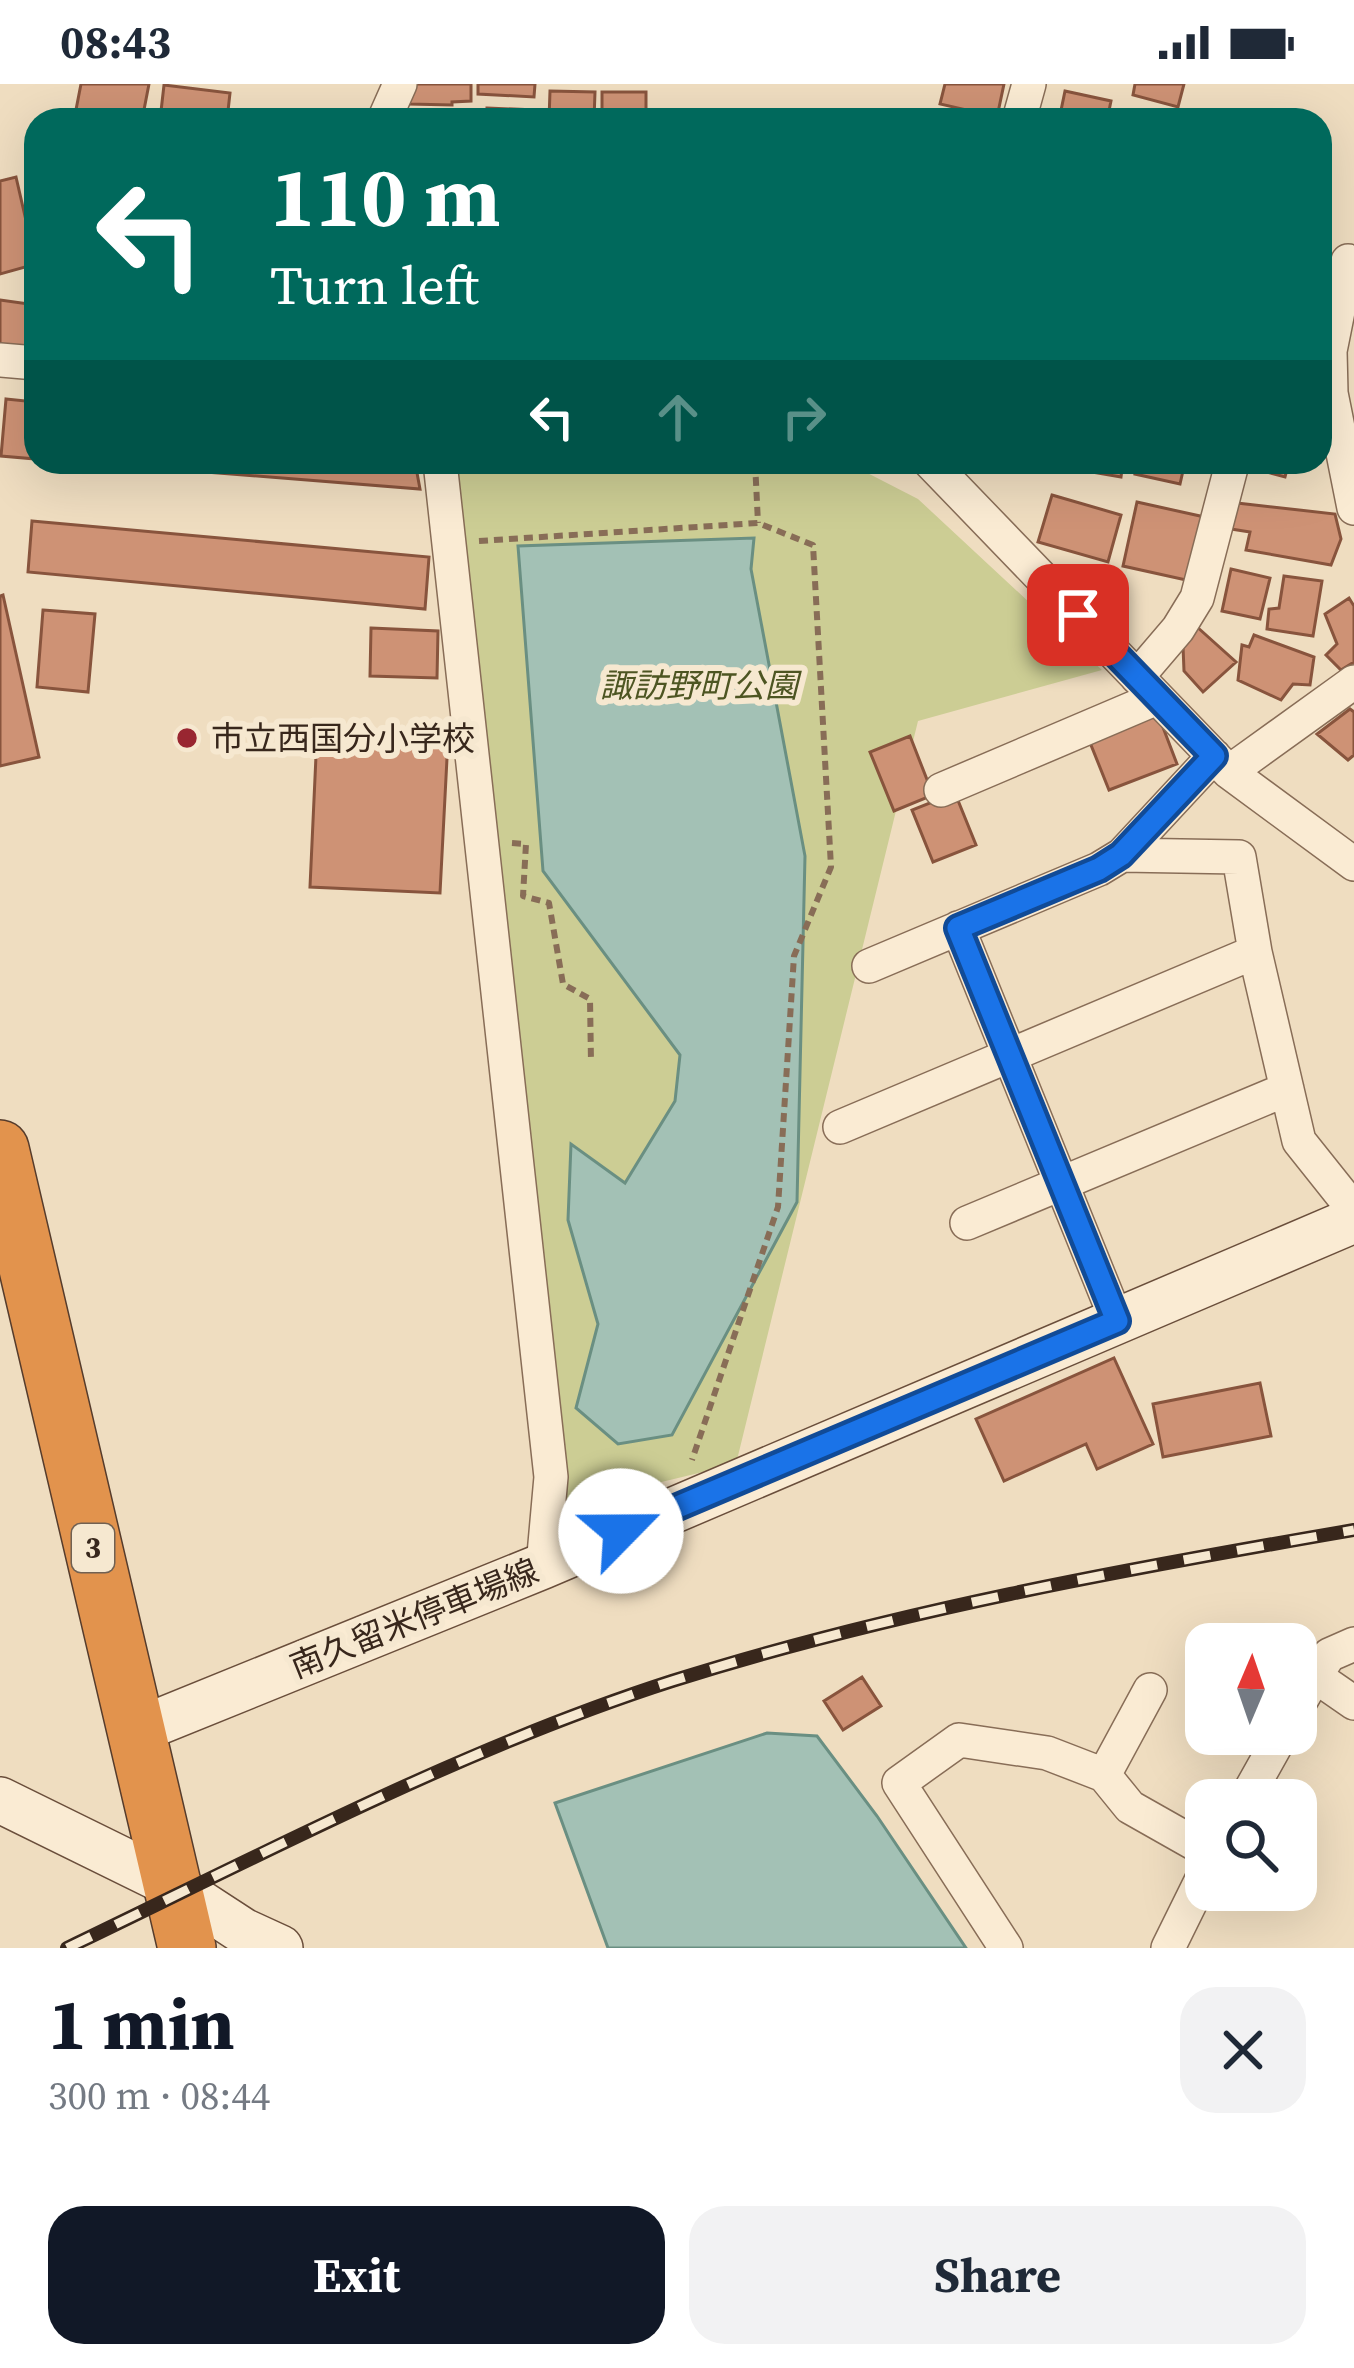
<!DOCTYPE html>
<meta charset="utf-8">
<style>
:root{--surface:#fff;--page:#f2f2f3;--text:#1f2937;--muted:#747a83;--accent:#111827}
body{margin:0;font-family:"Source Serif 4","Noto Sans JP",serif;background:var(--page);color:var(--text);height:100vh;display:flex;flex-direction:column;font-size:45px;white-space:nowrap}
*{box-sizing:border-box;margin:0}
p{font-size:39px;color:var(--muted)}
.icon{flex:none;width:66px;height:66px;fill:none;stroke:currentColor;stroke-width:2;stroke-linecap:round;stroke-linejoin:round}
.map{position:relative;height:1864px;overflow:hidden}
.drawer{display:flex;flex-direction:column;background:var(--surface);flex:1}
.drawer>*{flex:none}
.banner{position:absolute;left:24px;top:24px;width:1308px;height:366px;border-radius:36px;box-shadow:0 12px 48px #0002;background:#00695c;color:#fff;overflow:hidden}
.needle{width:78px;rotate:2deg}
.tools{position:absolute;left:1185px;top:1539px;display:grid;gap:24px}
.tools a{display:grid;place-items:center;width:132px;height:132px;border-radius:24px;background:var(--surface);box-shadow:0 12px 48px #0002;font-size:60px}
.pin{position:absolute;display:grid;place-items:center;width:102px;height:102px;color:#fff;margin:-51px;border-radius:24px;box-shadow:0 6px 18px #0006}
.me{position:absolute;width:132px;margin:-66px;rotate:67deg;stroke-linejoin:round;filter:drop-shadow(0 0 9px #0008)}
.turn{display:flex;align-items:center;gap:42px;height:252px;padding:0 48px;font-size:54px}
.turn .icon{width:156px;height:156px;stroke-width:2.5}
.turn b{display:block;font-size:84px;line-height:102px}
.lanes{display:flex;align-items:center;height:114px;padding:0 48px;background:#0003;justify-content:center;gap:60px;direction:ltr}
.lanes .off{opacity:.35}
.round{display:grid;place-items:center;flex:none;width:126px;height:126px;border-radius:36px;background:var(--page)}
.head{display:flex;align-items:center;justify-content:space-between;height:204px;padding:0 48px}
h1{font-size:72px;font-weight:700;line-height:90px;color:var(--accent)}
.cta{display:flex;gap:24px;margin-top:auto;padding:24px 48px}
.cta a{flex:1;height:138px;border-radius:36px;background:var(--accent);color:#fff;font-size:48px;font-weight:700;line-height:138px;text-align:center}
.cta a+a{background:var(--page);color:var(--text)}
.status{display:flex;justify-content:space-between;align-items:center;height:84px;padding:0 60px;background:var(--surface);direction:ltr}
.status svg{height:33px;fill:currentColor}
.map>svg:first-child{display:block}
</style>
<div class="status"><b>08:43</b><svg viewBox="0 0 49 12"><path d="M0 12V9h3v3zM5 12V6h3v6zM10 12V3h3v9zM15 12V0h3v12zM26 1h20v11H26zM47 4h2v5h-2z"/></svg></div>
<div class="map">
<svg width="1354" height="1864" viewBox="0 0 1354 1864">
<rect width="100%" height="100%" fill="#efddc0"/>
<path fill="#cccd94" d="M456,378H846L918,415L1102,586L918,637L736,1380L558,1423Z"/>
<path fill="#a3c1b5" stroke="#6a8f82" stroke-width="3" d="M754,454L751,485L805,772L797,1118L672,1351L618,1360L576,1324L598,1240L568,1136L571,1060L625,1099L675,1017L680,971L543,787L518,462Z
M767,1649L817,1652L877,1732L966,1864H608L555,1719Z"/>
<path fill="#ce9275" stroke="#88543d" stroke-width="3" d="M81,0H149L142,36H74Z
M410,0H471V17L452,18V21L409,20Z
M478,0H535L534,13L478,10Z
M945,0H1004L997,33L940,20Z
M1135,0H1184L1178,23L1133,11Z
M164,1L230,9L227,36H160Z
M550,7L595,8L594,36H549Z
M1065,7L1111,17L1107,36H1059Z
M602,8H646V36H602Z
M487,24L535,26V36H487Z
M16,93L36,180L0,190V97Z
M0,216L36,221V268L0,263Z
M6,315L36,318V375L1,372Z
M79,378H415L420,405Z
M1064,378H1123L1121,393L1063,383Z
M1138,378H1185L1180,400L1135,390Z
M1257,378H1289L1285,393L1256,385Z
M1052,411L1121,431L1108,478L1038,458Z
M1137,418L1209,434L1195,498L1123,482Z
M1237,419L1335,430L1341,455L1331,481L1246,466L1250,448L1231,445Z
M32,437L429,473L425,525L28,488Z
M1231,485L1270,494L1260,535L1222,527Z
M1284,492L1322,497L1313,552L1267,545L1269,525L1279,524Z
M3,511L39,673L0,682V512Z
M1349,514L1354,522V578L1341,586L1326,571L1337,560L1325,530Z
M43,526L95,530L88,608L37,603Z
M1196,542L1236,578L1203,608L1184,587L1183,562Z
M371,544L438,547L437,594L370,592Z
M1254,551L1314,573L1310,601L1293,600L1281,616L1238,596L1242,561L1249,563Z
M1156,625L1177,680L1109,706L1087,651Z
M1350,625L1354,628V671L1348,676L1317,650Z
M317,650L448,655L440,809L310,803Z
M910,652L933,711L894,727L870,668Z
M955,709L976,761L933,778L912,726Z
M1114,1274L1153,1360L1097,1385L1086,1360L1004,1397L976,1335Z
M1260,1299L1271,1352L1163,1373L1153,1320Z
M862,1593L881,1622L843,1646L824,1617Z"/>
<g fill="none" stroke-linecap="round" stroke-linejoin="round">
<g stroke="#886d57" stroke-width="36">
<path id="street" d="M384,36L400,0
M1019,36L1029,0
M1348,177L1330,267L1331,309L1354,424
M0,276L36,279
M440,378L551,1393L543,1482
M930,378L1229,688L1354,780
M1137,593L1178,545L1197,514L1232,380
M1229,688L1354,598
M941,706L1157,614
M1122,771L1239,773L1255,868L1299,1057L1354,1126
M958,844L1117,1237
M869,882L1099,785L1122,771L1214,672
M840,1043L1255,868
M967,1139L1287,1005
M1315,1592L1329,1571L1354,1560
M1296,1625L1315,1592L1354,1619
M1104,1691L1150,1606
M1245,1716L1282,1650
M1006,1864L899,1699L959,1656L1047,1669L1104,1691L1130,1723L1206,1766
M1168,1864L1206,1787"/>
</g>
<g stroke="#6a4e3b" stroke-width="48">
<path id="secondary" d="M136,1647L543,1482L1354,1136
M0,1716L171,1800L243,1847L280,1864"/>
</g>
<g stroke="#563c2c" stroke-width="60">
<path id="highway" d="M0,1065L187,1864"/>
</g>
<path stroke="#886d57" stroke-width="6" stroke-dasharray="9 6" stroke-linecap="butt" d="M755,378L758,439
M479,457L758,439L813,461L831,783L794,872L778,1123L692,1376
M512,759L526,760L523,812L549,819L563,900L590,915L591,978
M583,1402L630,1403"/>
<use href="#street" stroke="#faebd3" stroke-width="33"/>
<use href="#secondary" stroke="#faebd3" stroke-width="45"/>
<use href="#highway" stroke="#e2934d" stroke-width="57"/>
<g stroke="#38271c" stroke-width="14">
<path id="rail" d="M67,1864C263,1770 466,1663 672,1597C894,1527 1126,1485 1354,1446"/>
</g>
<use href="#rail" stroke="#f6e8d0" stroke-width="9" stroke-dasharray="27" stroke-linecap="butt"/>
</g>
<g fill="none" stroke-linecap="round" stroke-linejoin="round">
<g stroke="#114b97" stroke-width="30">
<path id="route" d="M621,1447L1117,1237L958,844L1099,785L1121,771L1214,672L1078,531"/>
</g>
<use href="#route" stroke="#1a73e8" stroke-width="21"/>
</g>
<circle fill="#992631" stroke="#f6e8d0" stroke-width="4.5" cx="187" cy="654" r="12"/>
<g text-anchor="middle" stroke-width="12" stroke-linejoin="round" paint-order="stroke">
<rect fill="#f6e8d0" stroke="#716152" stroke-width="3" x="72" y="1440" width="42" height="48" rx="9"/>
<g font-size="30" font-weight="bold" fill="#38271c">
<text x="93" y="1474">3</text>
</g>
<g font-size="33" font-style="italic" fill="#4d5522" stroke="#f6e8d0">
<text x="699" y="613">諏訪野町公園</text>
</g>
<g font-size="33" fill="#38271c" stroke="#f6e8d0" text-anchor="start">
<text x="211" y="666">市立西国分小学校</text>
</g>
<g font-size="33" fill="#38271c" stroke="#f6e8d0">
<text transform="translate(414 1534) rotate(-22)" y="12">南久留米停車場線</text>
</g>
</g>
</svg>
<div class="tools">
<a><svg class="needle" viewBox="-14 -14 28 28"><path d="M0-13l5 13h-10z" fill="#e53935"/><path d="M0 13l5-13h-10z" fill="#747a83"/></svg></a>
<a><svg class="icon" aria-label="search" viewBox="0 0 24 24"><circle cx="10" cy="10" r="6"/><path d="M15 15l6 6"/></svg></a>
</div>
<div class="pin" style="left:1078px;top:531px;background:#d93025"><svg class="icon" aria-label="arrive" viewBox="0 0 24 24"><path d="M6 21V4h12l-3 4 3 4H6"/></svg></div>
<svg class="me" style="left:621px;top:1447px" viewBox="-20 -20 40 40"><circle r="19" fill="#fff"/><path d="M0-13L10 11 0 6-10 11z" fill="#1a73e8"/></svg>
<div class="banner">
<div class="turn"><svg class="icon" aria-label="left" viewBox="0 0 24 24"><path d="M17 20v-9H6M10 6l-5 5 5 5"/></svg><div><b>110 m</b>Turn left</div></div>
<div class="lanes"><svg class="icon" aria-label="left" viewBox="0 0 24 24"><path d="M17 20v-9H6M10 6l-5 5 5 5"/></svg><svg class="icon off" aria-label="ahead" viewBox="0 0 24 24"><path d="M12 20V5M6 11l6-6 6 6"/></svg><svg class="icon off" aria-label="right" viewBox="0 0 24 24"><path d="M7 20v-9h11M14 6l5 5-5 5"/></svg></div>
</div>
</div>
<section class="drawer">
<div class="head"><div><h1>1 min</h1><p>300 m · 08:44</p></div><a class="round"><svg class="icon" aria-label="close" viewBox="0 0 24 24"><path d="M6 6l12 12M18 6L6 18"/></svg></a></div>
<div class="cta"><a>Exit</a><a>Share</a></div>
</section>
